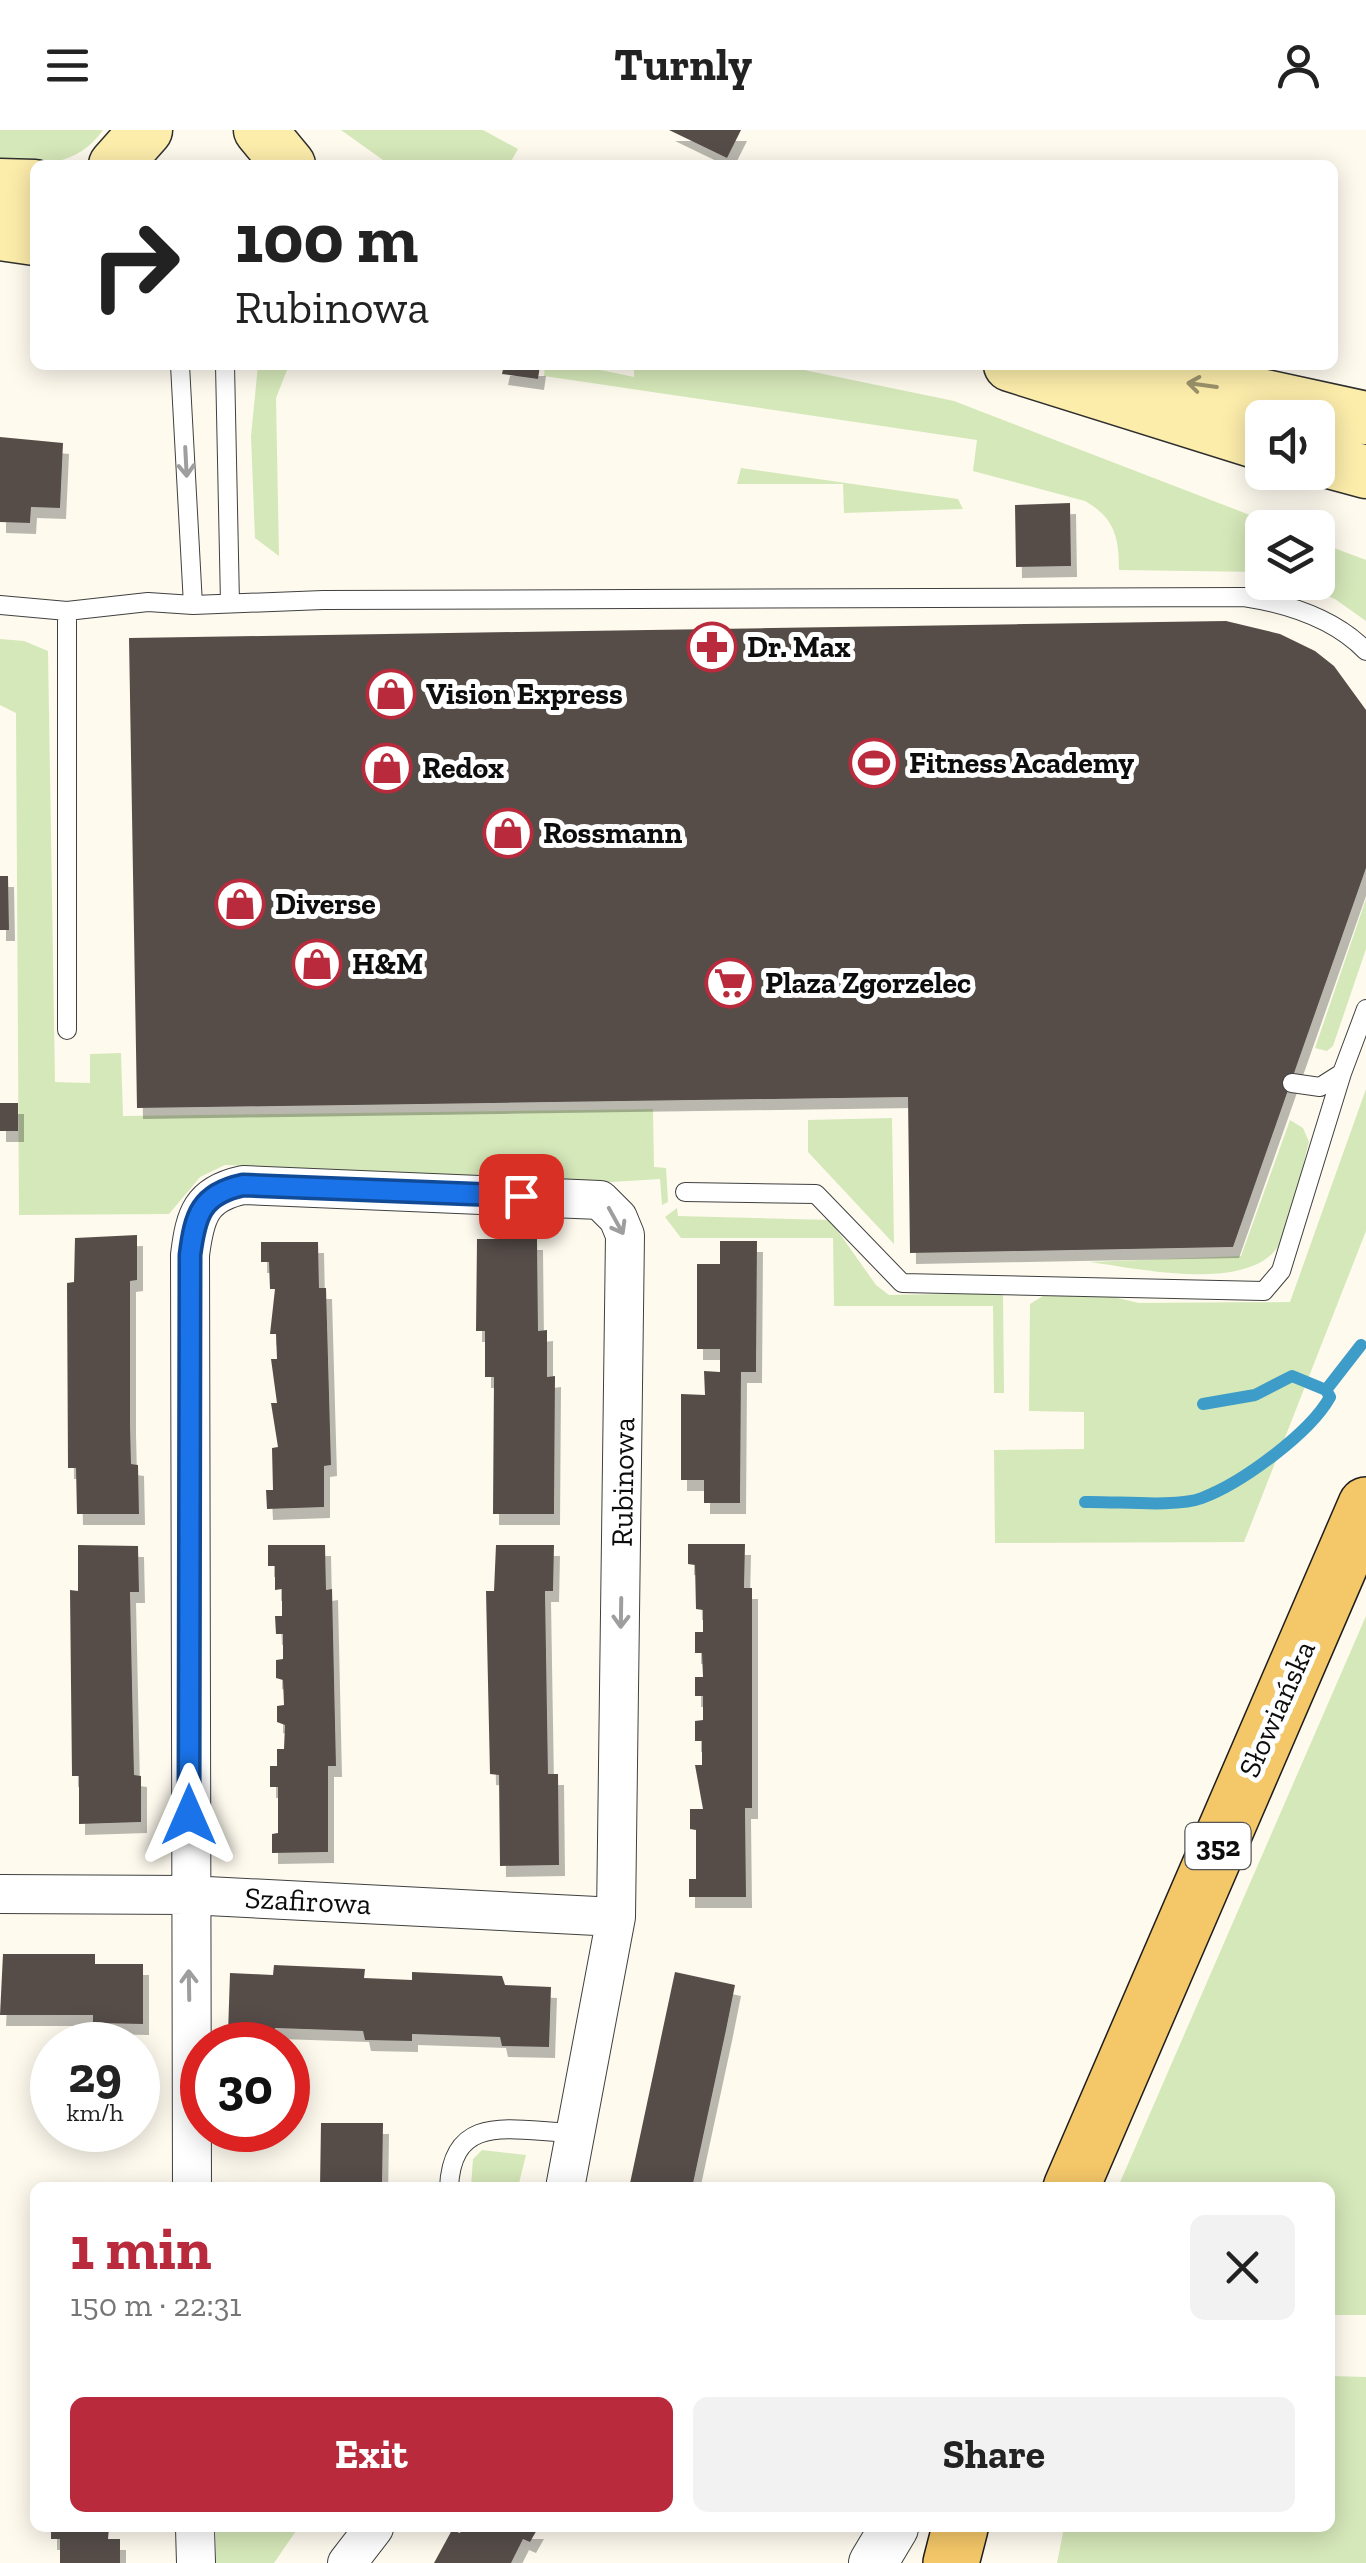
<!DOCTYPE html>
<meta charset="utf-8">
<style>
:root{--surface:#fff;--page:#f2f2f2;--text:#222;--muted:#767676;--accent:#b92a3c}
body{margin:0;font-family:"Zilla Slab",serif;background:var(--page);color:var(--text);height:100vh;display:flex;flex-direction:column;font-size:38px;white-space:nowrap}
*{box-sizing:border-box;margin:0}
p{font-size:32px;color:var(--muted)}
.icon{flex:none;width:55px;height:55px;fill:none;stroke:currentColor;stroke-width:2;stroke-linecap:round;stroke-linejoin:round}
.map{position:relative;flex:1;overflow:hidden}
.drawer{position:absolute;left:30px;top:2052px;width:1305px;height:350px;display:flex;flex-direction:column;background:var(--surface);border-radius:15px;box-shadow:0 5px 25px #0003}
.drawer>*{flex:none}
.banner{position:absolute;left:30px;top:30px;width:1308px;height:210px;border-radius:15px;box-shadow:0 5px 25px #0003;background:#fff;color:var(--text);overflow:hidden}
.tools{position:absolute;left:1245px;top:270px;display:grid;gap:20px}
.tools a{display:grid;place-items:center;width:90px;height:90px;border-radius:15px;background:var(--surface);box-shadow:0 5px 25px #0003;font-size:50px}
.speed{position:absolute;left:30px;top:1892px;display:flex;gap:20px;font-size:50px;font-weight:700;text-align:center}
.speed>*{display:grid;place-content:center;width:130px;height:130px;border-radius:50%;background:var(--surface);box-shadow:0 5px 25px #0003;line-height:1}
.speed small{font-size:25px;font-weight:400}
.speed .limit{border:15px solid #d22;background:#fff;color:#111}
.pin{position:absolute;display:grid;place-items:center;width:85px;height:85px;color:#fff;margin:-42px;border-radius:20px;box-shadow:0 5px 15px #0006}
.me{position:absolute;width:110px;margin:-55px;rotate:0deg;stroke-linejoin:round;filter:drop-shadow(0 0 8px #0008)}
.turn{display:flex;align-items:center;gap:35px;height:210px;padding:0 40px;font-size:45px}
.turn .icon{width:130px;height:130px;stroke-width:2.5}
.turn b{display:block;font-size:70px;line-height:85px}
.round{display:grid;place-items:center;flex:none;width:105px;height:105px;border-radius:15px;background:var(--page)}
.head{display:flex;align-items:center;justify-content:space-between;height:170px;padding:0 40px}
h1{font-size:60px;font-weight:700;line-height:75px;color:var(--accent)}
.primary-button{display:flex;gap:20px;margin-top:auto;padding:20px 40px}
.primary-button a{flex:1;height:115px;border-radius:15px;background:var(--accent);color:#fff;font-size:40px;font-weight:700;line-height:115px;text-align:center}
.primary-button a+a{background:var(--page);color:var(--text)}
header{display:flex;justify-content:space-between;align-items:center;height:130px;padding:0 40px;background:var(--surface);font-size:45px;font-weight:700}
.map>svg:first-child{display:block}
</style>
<header><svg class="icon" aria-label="menu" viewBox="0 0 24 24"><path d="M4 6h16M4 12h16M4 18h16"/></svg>Turnly<svg class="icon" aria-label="person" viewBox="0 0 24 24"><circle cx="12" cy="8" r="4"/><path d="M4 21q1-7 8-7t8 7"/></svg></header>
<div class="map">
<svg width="1366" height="2433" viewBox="0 0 1366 2433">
<defs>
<filter id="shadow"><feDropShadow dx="6" dy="11" stdDeviation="0" flood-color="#0004"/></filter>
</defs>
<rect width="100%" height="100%" fill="#fefaee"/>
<path fill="#d5e8b9" d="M0,0H103C77,37 41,34 0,38Z
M341,0H483L518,19L509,35H390Z
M258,235H289L276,268L279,426L255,408L251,306Z
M545,235H577L634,247V235H780L954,271L1281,397L1262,398V442L1119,440C1119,408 1115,388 1085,371L973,341L977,310L544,246Z
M741,338L958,369L963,379L844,383L843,354H737Z
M1318,412L1366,430V491L1335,469L1296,453L1318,452Z
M0,509L24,511L48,521L55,952L90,953V924L121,923L123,986L653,979L654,1037L666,1038L668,1072L662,1075L660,1049L611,1052L225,1035L200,1047L169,1084L19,1085L16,583L0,575Z
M1366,769V819L1333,916L1327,921L1315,918Z
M1366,959V1101L1244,1412L995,1413L994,1320L1084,1319V1282L1029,1281L1030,1174L1048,1163L1092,1162L1139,1173L1290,1172Z
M892,988L894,1114L808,1022V990Z
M1290,990L1303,998L1309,1012C1300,1043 1296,1087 1279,1115C1249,1164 1137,1138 1089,1132L1241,1126Z
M677,1078L678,1086L830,1090L876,1155L889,1165L1003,1163L1004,1263H994L993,1176H834L833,1108H681L665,1087Z
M1366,1486V2185H1330V2058L1118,2057Z
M482,2020L526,2025L518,2057H471L473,2029Z
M1330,2246L1366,2247V2433H1057L1064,2398H1330Z
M216,2398H298L274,2433H216Z"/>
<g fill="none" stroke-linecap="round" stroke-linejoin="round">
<path stroke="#3e9cc9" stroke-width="12" d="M1203,1274L1255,1265L1292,1246L1326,1260
M1085,1372C1115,1371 1176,1378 1202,1368C1242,1353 1310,1303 1330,1267L1326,1260L1361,1215"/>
</g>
<path fill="#564e4a" filter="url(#shadow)" d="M669,0H741L727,28Z
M504,235H540L538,249L502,244Z
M0,307L63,313L60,378L31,377L30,393L0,392Z
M1070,373L1071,436L1016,437L1015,375Z
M1226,491L1280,504L1315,521L1334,536L1366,580V738L1233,1117L910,1123L908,967L137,978L129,508Z
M0,746H8L9,800H0Z
M0,973H18V1001H0Z
M137,1105V1150L130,1151V1294L131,1334L138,1335L139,1384H77L76,1338H68L67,1153L74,1152L75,1108Z
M477,1109H537L538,1201L547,1200V1247L555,1246L554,1384H493L494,1247H485V1201H476Z
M720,1111H757L756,1242H741L740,1373H704V1350H681V1264L705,1265L704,1241L720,1242V1219H697V1134H720Z
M261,1112H318L319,1158H326L331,1335L324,1336V1377L267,1379L266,1360H273L272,1318L278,1317L271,1273H277L271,1229H277L276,1204H270L275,1159H270L269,1132H261Z
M688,1414H745L744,1458H752V1678H745L746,1767H689V1749H696V1700L690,1699V1679H703L695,1635H702V1611H695V1591L703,1590V1566H695V1547H703L702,1523H695V1502H703V1480L696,1479L695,1435L688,1434Z
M78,1415L138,1416L139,1462H130L134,1645L141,1646V1692L79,1694V1646H72L70,1460L78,1461Z
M268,1415H325L326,1460L332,1459L336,1636H328V1722L272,1723V1704L278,1703V1657H270V1636H277V1619H284L285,1595L277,1592V1576L284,1575L283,1550L276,1548V1530L283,1529V1504H276L275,1486H282V1459L275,1460V1436H268Z
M496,1415H554L553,1461H545L548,1644H558L559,1735L500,1736L499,1645L490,1644L486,1461H494Z
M3,1824H95V1834H143V1894L93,1893V1885H0Z
M274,1835L365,1839L364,1848L412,1850V1842L502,1846L505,1855L551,1857L549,1917L502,1916L500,1907L412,1904V1911L365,1910L363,1901L275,1898L274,1906L228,1904L230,1843L273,1845Z
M675,1842L735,1855L726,1900L692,2058H629Z
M321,1993H383L382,2058H320Z
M51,2398H109L108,2409H120V2433H60V2409H51Z
M462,2398H538L530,2412L523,2409L511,2433H434L452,2400L460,2403Z"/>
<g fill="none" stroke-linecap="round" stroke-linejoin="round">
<g stroke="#404040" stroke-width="20">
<path id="service" d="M180,235L193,475
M225,235L230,473
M0,475L67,481L148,472L193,475L323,470L1244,467C1289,474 1334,488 1366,521
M67,481V900
M1292,953L1320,957L1342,943L1366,879
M685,1062L816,1064L902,1153L1264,1161L1281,1141L1342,943
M449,2058C452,1979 517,2002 575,2003"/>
</g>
<g stroke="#404040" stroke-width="40">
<path id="minor" d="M0,1764L188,1765L616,1787
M192,2058L190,1125C195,1085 201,1064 243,1055L600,1070L618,1088L625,1105L616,1787L565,2058
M195,2398L196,2433
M347,2433L374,2398"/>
</g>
<g stroke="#404040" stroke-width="50">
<path id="tertiary" d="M873,2433L894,2398"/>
</g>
<g stroke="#2f2f2f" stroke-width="55">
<path id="secondary" d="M260,0L289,35
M115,35L146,0
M0,55L35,56
M0,104L35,109
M1010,235L1262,314
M1058,235L1232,259L1366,288
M1318,329L1366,342"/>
</g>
<g stroke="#1e1e1e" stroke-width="58">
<path id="primary" d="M1071,2058L1366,1375
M951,2433L960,2398"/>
</g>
<use href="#service" stroke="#fff" stroke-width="18"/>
<use href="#minor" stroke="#fff" stroke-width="38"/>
<use href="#tertiary" stroke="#fff" stroke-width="48"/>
<use href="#secondary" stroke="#fcedab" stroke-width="52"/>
<use href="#primary" stroke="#f4c769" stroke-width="55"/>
</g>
<defs><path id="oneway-shaft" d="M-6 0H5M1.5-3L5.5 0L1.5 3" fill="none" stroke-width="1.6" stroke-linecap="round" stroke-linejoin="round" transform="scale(2.5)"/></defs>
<use stroke="#9c936c" href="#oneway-shaft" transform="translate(1202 255) rotate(-172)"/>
<g stroke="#9e9e9e">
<use href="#oneway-shaft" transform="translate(186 332) rotate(87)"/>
<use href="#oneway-shaft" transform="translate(616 1091) rotate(61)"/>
<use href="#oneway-shaft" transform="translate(621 1483) rotate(91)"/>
<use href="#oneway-shaft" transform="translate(189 1855) rotate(-91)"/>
</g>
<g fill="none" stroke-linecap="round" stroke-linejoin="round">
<g stroke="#114b97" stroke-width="25">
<path id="route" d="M189,1685L190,1125C195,1085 201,1064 243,1055L521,1066"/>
</g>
<use href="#route" stroke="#1a73e8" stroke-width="18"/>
</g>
<defs>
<g id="pharmacy-ring" transform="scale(2.5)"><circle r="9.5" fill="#fff" stroke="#b92a3c" stroke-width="1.5"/><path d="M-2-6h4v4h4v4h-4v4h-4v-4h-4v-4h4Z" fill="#b92a3c"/></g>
<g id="shop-ring" transform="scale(2.5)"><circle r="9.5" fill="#fff" stroke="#b92a3c" stroke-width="1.5"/><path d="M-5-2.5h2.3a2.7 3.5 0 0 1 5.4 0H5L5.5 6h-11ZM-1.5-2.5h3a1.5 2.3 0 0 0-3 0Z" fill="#b92a3c"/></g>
<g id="stadium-ring" transform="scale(2.5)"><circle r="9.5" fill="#fff" stroke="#b92a3c" stroke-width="1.5"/><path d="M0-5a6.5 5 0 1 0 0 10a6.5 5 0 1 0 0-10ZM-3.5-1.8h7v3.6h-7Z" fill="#b92a3c"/></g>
<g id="supermarket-ring" transform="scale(2.5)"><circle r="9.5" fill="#fff" stroke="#b92a3c" stroke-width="1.5"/><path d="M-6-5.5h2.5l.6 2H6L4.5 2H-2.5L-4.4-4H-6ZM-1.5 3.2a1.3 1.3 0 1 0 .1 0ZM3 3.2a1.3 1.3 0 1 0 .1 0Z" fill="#b92a3c"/></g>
</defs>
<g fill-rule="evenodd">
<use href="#pharmacy-ring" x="712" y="517"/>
<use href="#shop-ring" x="391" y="564"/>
<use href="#stadium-ring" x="874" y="633"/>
<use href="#shop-ring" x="387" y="638"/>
<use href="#shop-ring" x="508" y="703"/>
<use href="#shop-ring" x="240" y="774"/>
<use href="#shop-ring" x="317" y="834"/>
<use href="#supermarket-ring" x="730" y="853"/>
</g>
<g text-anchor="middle" stroke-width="10" stroke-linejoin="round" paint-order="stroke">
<rect fill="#fff" stroke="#565656" stroke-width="2.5" x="1185.5" y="1693" width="65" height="46" rx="8"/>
<g font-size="28" font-weight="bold" fill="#0d0d0d">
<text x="1218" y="1726">352</text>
</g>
<g font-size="30" font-weight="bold" fill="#0d0d0d" stroke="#fff" text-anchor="start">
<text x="747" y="527">Dr. Max</text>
<text x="426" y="574">Vision Express</text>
<text x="909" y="643">Fitness Academy</text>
<text x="422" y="648">Redox</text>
<text x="543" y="713">Rossmann</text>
<text x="275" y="784">Diverse</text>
<text x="352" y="844">H&amp;M</text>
<text x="765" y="863">Plaza Zgorzelec</text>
</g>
<g font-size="30" fill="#0d0d0d" stroke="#fff">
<text transform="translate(623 1352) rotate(-89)" y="10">Rubinowa</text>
<text transform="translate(1277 1579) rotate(-66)" y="10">Słowiańska</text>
<text transform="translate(308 1771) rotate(3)" y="10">Szafirowa</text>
</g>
</g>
</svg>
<div class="tools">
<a><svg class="icon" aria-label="sound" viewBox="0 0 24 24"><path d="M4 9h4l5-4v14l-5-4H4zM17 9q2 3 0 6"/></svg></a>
<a><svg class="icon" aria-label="layers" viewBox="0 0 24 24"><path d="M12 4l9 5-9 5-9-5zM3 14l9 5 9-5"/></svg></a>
</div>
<div class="speed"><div>29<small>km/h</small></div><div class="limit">30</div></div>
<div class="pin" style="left:521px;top:1066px;background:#d93025"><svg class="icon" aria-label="arrive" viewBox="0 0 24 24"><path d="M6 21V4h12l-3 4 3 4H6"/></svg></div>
<svg class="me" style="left:189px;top:1685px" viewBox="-20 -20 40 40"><path d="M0-17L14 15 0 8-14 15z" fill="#1a73e8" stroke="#fff" stroke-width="4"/></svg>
<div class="banner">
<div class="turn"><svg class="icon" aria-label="right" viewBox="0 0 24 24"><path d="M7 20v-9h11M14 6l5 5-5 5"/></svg><div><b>100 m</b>Rubinowa</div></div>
</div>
<section class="drawer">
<div class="head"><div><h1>1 min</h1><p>150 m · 22:31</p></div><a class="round"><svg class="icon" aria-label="close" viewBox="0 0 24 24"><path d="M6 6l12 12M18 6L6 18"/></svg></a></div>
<div class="primary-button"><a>Exit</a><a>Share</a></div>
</section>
</div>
